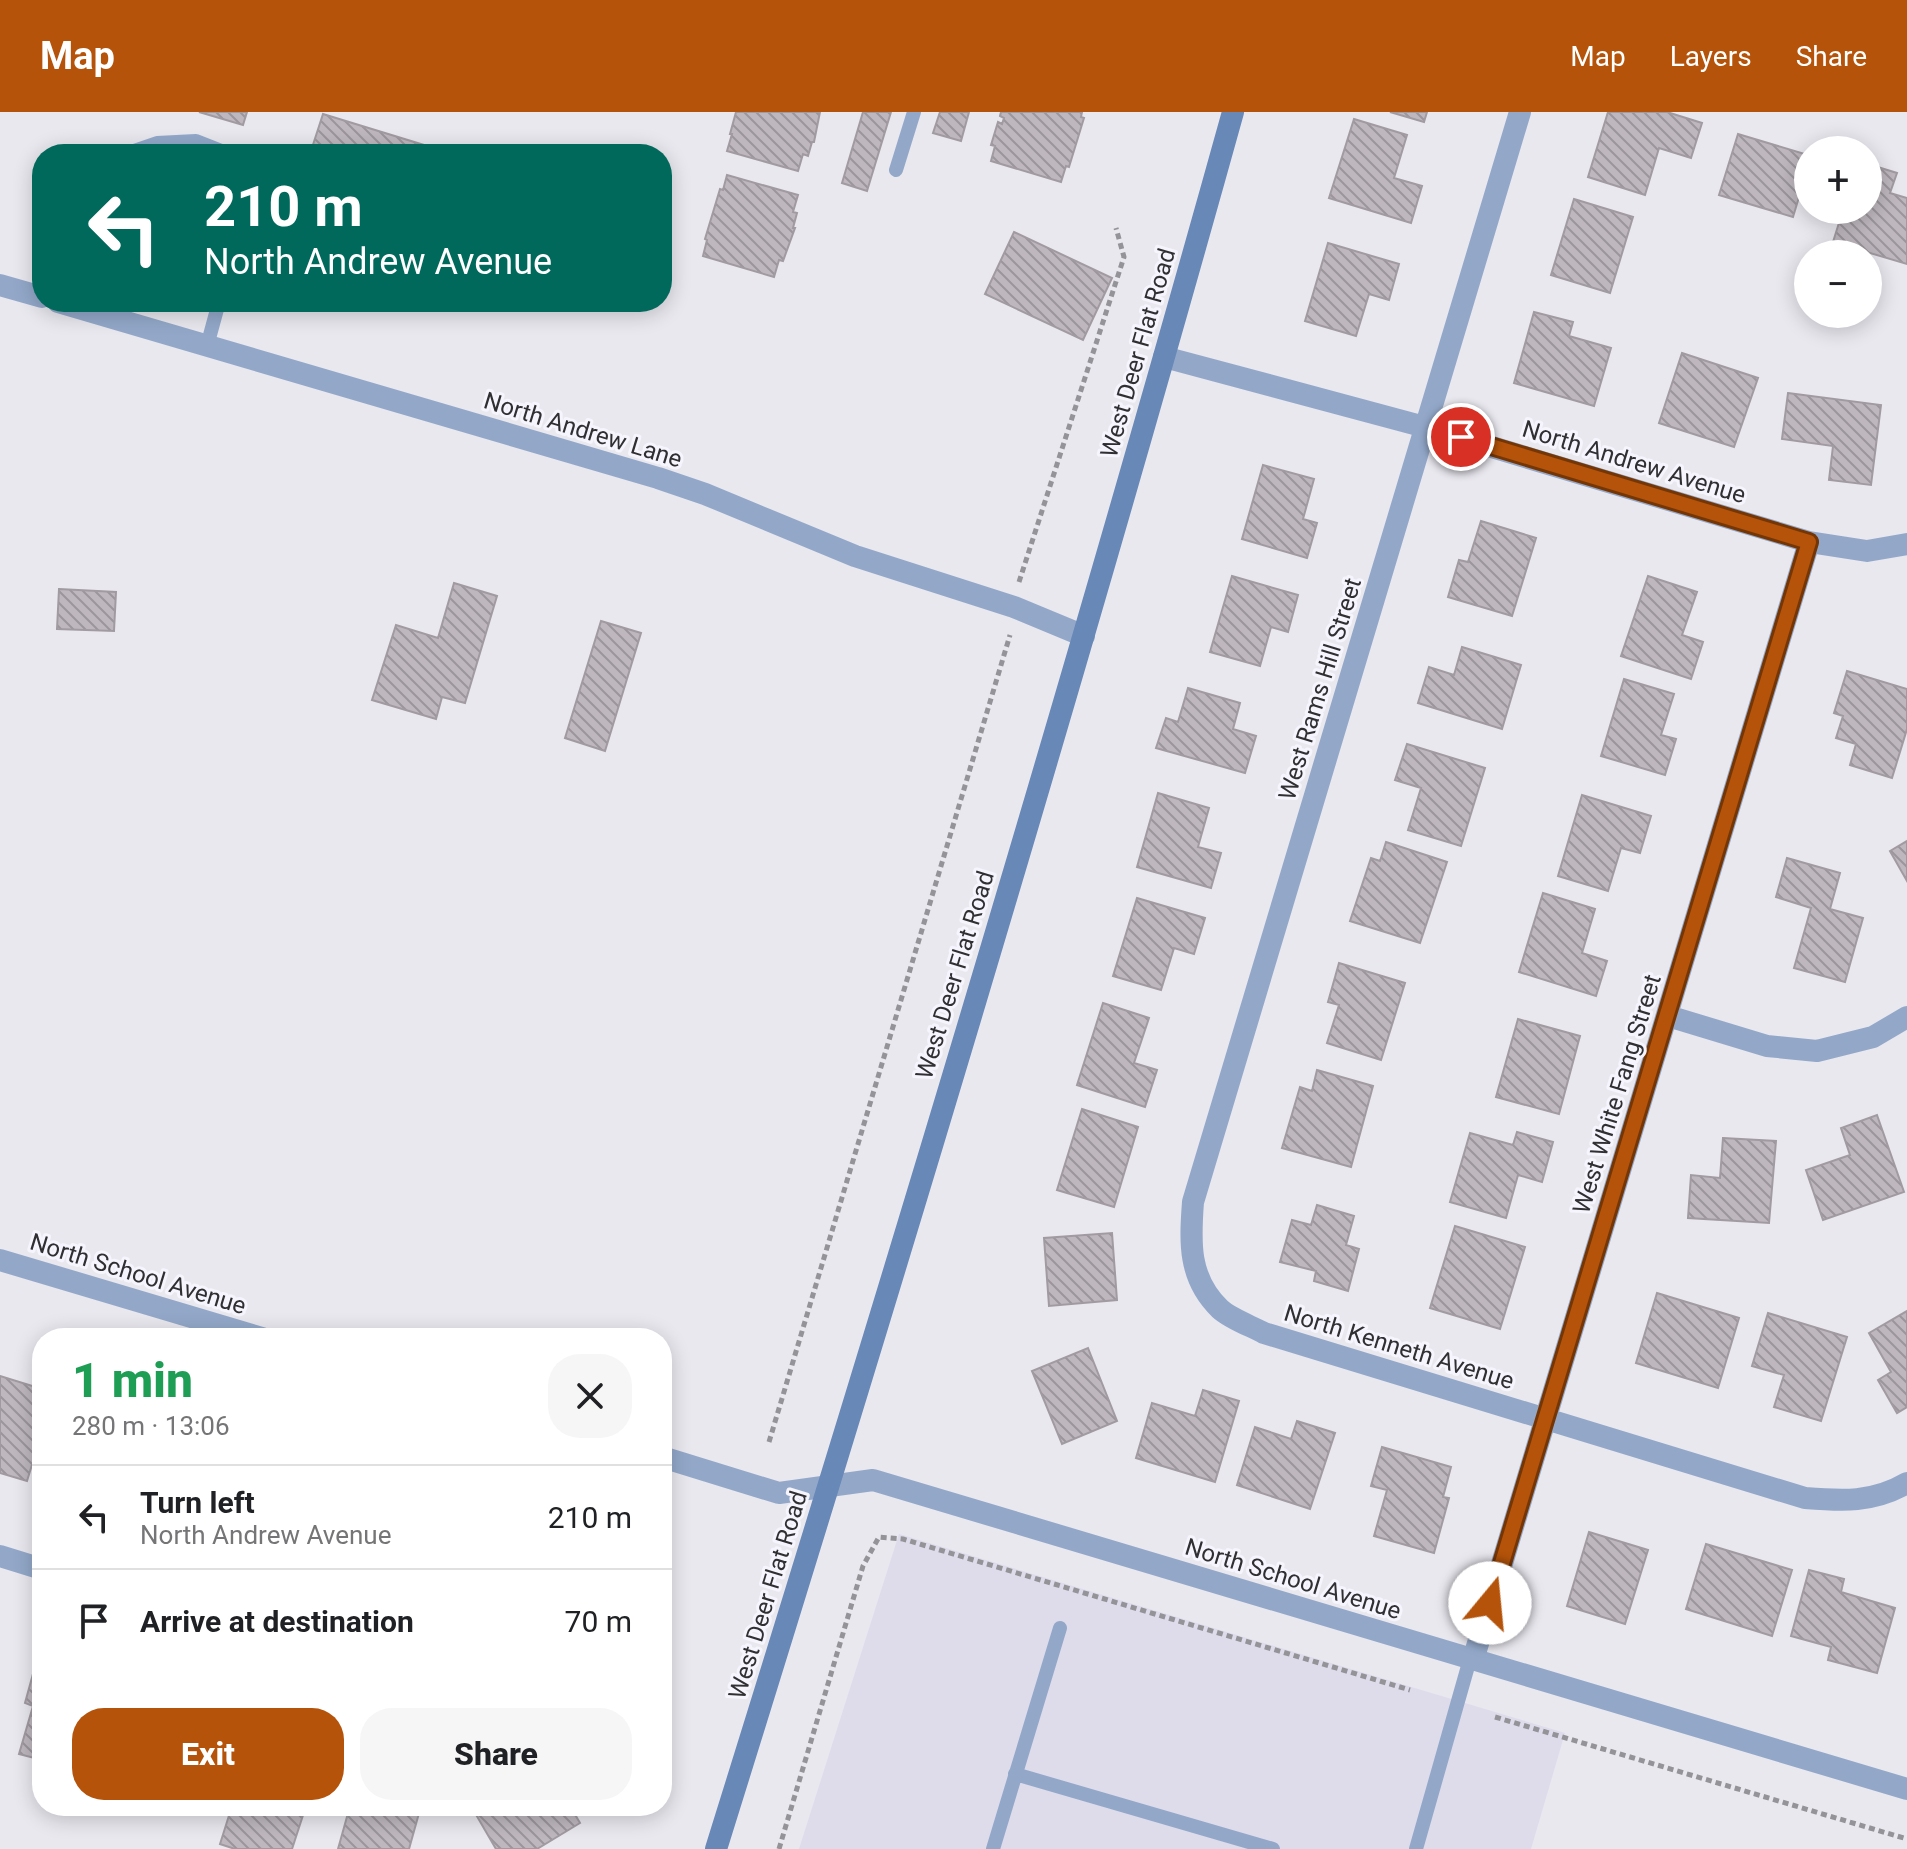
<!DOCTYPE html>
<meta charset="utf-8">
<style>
:root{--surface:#fff;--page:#f6f6f6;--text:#202124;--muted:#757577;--line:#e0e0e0;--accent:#b45309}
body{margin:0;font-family:Roboto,sans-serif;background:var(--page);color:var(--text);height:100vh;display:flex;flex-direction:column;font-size:30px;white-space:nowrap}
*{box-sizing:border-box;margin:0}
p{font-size:26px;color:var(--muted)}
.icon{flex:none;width:44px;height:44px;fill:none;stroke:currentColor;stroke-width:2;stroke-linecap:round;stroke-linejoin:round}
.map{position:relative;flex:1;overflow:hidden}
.drawer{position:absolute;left:32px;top:1216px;width:640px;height:488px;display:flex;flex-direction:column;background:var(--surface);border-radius:32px;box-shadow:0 4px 20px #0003}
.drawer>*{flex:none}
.guide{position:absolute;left:32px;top:32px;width:640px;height:168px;border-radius:32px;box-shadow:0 4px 20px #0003;background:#00695c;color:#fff;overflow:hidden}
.buttons{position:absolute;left:1794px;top:24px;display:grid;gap:16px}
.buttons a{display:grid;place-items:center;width:88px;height:88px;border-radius:50%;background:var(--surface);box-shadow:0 4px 20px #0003;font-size:40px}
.pin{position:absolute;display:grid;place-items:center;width:68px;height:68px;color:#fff;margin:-34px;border:4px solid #fff;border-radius:50%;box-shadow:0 2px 8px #0007}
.me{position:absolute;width:88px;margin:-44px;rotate:17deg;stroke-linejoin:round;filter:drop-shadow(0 0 6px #0008)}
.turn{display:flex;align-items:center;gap:28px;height:168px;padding:0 40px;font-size:36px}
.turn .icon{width:104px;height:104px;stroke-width:2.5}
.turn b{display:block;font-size:56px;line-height:68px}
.round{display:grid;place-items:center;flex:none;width:84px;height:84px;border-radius:32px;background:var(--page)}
.head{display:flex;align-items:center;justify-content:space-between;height:136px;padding:0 40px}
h1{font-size:48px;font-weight:800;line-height:60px;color:#1e9e55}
.button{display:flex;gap:16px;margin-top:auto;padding:16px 40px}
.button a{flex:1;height:92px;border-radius:32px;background:var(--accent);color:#fff;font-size:32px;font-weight:800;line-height:92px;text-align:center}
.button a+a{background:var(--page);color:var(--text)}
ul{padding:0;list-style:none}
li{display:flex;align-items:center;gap:24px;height:104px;padding:0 40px;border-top:2px solid var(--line)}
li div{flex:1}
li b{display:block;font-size:30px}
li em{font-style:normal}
header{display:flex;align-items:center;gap:48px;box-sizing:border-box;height:112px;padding:0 40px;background:var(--accent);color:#fff}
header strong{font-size:38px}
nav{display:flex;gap:44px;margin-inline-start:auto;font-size:28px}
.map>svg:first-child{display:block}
</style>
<header>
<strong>Map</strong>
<nav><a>Map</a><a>Layers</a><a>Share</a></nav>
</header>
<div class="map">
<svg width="1907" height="1737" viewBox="0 0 1907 1737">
<defs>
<pattern id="building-back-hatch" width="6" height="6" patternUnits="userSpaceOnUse" patternTransform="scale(2)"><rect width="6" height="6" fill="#beb8be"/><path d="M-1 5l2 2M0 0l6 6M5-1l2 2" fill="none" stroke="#9b969b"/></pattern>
</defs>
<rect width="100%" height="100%" fill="#e9e8ef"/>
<path fill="#dedceb" d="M899,1422L1565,1621L1531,1737H799Z"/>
<path fill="url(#building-back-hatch)" stroke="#a19ba1" stroke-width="2" d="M199,0H247L243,13Z
M736,0H820L814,30H812L808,44L803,42L798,59L727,39L732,22H730Z
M863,0H891L867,79L842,71Z
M940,0H969L961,29L933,21Z
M1001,0H1082L1081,5L1084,6L1069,55L1066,54L1061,70L991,49L995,34L991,33L998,10L1002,12L1004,6L1000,4Z
M1390,0H1427L1424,10Z
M1608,0H1667L1702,11L1691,46L1659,36L1645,83L1588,65Z
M323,2L437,37L435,42H310Z
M1354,7L1407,23L1394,66L1422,74L1411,111L1329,86Z
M1738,22L1808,43V55L1793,105L1719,83Z
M1868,52L1897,61L1890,81L1907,86V152L1833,130L1843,98H1868Z
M727,63L798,83L793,100L797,101L793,116H795L783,149L779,148L774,165L703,144L707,128L705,127L720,77L723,78Z
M1574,87L1633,105L1610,181L1551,163Z
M1014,120L1112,166L1083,228L985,182Z
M1328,131L1399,152L1389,188L1369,182L1356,224L1305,209Z
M1534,200L1573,210L1569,224L1611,236L1594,294L1514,271Z
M1682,241L1758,266L1734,335L1659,311Z
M1788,281L1881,293L1871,373L1829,368L1833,334L1782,327Z
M1263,353L1314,367L1303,407L1317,411L1307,446L1242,427Z
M1481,409L1536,426L1512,504L1448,485L1459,448L1468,450Z
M1232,464L1298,483L1288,520L1271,515L1260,554L1210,540Z
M1648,464L1697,480L1682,523L1703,530L1691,567L1621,544Z
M454,471L497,484L465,591L442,585L436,607L372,588L396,513L438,526Z
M59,477L116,480L114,519L57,517Z
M601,509L641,521L605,639L565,626Z
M1462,535L1521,553L1502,617L1418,591L1429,555L1454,563Z
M1847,559L1907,577V617L1892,666L1850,653L1856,632L1836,626L1843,604L1834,601Z
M1624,567L1674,582L1661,623L1676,627L1665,663L1601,644Z
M1188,576L1240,591L1233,617L1256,624L1245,661L1156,636L1166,606L1178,610Z
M1407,632L1485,656L1461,734L1408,718L1421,676L1395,668Z
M1158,681L1209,696L1198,735L1221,741L1211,776L1137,755Z
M1582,683L1651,704L1640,741L1621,736L1608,779L1558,764Z
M1907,729V769L1890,739Z
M1386,730L1447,750L1420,831L1350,809L1371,746L1380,749Z
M1787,746L1840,761L1830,797L1863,806L1845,870L1794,856L1811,796L1776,785Z
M1543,781L1595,797L1582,841L1607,849L1596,884L1519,860Z
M1137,786L1205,806L1194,842L1174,836L1161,878L1113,864Z
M1339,851L1405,871L1381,948L1327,931L1339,893L1328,890Z
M1103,891L1149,906L1134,951L1157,958L1145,995L1077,973Z
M1518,907L1580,924L1559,1002L1496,985Z
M1317,958L1373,974L1351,1055L1282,1036L1300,975L1312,979Z
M1082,997L1138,1015L1114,1095L1057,1078Z
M1877,1003L1904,1080L1823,1108L1806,1058L1850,1043L1841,1016Z
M1517,1020L1553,1030L1542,1070L1518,1063L1506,1106L1450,1090L1470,1021L1513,1033Z
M1723,1026L1776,1029L1769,1111L1688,1106L1691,1063L1720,1066Z
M1317,1093L1354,1104L1346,1133L1359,1137L1348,1179L1314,1169L1316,1159L1280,1150L1292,1108L1311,1113Z
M1455,1114L1525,1135L1500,1217L1430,1196Z
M1112,1121L1117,1188L1049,1194L1044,1126Z
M1657,1181L1739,1206L1718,1276L1636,1251Z
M1907,1199V1295L1897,1301L1878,1268L1891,1260L1869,1221Z
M1768,1201L1847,1225L1821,1309L1774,1295L1784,1263L1752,1254Z
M1088,1236L1117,1309L1062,1332L1032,1259Z
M0,1264L42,1277V1320L27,1369L0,1361Z
M1203,1278L1239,1289L1215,1370L1136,1346L1152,1291L1195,1304Z
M1297,1309L1335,1321L1310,1397L1237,1373L1255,1315L1291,1327Z
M1382,1335L1451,1355L1443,1385L1449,1386L1434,1441L1374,1424L1387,1378L1371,1374Z
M1589,1420L1648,1438L1625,1512L1567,1494Z
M1706,1432L1792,1458L1772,1524L1686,1497Z
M1809,1458L1844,1467L1841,1480L1895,1496L1877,1561L1828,1548L1831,1535L1791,1524Z
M36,1551L42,1553V1648L19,1642L33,1594L25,1591Z
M232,1694H306L292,1737H235L220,1732Z
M350,1694H421L409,1737H338Z
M471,1694H570L580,1711L537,1737H496Z"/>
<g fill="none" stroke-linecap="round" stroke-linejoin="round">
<path stroke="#949398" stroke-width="5" stroke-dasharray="6 4" stroke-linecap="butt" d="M1019,470L1124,145L1116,116
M769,1330L1010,523
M1495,1605L1907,1727
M779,1737L863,1454L879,1425L903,1427L1410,1578"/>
<path stroke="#93a8c9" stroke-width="14" d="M125,42L157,31L196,29L229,42
M896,58L914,0
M207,234L219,190
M1015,1662L1273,1737
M993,1737L1060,1516
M1416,1737L1470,1547"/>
<path stroke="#93a8c9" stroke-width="22" d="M1520,0L1193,1090C1190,1130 1188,1166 1220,1197C1231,1207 1251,1214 1264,1221L1805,1386C1842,1389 1873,1391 1907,1371
M0,173L42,185
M58,190L658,366L705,382L855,444L1014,495L1084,524
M1164,245L1425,315L1809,430L1867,439L1907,432
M1668,904L1767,934L1817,939L1873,925L1907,905
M0,1444L42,1457
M1473,1548L1809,430"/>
<path stroke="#93a8c9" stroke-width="22" d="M0,1148L262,1226
M662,1345L779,1381L873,1368L1907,1677"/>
<path stroke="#6888b7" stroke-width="22" d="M716,1737C896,1160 1071,582 1233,0"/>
</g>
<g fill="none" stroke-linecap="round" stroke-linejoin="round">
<g stroke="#753606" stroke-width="20">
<path id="route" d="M1461,325L1809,430L1490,1491"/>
</g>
<use href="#route" stroke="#b45309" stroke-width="14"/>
</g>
<g text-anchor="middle" stroke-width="6" stroke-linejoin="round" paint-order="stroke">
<g font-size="24" fill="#302f32" stroke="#f6f5fd">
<text transform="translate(1138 241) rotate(-74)" y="8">West Deer Flat Road</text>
<text transform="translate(583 318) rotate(17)" y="8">North Andrew Lane</text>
<text transform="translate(1634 350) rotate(17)" y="8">North Andrew Avenue</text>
<text transform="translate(1320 577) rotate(-73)" y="8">West Rams Hill Street</text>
<text transform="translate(955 863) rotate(-73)" y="8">West Deer Flat Road</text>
<text transform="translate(1617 982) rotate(-73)" y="8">West White Fang Street</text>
<text transform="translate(138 1162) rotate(17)" y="8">North School Avenue</text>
<text transform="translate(1399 1235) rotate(17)" y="8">North Kenneth Avenue</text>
<text transform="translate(1293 1467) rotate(17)" y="8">North School Avenue</text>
<text transform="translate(768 1483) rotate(-73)" y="8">West Deer Flat Road</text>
</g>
</g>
</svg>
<div class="buttons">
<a>+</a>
<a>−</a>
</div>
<div class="pin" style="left:1461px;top:325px;background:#d93025"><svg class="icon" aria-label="arrive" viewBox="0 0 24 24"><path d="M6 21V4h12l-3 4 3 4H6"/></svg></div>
<svg class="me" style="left:1490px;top:1491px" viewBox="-20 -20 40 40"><circle r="19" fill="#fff"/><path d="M0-13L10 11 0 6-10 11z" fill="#b45309"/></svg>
<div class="guide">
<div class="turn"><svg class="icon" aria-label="left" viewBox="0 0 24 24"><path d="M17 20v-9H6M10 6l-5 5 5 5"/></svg><div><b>210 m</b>North Andrew Avenue</div></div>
</div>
<section class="drawer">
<div class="head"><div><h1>1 min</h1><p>280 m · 13:06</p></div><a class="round"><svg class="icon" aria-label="close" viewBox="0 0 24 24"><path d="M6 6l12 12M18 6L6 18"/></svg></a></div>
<ul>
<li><svg class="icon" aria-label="left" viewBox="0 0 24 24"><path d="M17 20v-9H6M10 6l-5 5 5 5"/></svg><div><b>Turn left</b><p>North Andrew Avenue</p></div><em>210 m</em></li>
<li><svg class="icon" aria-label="arrive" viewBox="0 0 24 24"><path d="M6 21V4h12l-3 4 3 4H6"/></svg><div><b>Arrive at destination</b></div><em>70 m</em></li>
</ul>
<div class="button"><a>Exit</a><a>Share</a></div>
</section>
</div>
